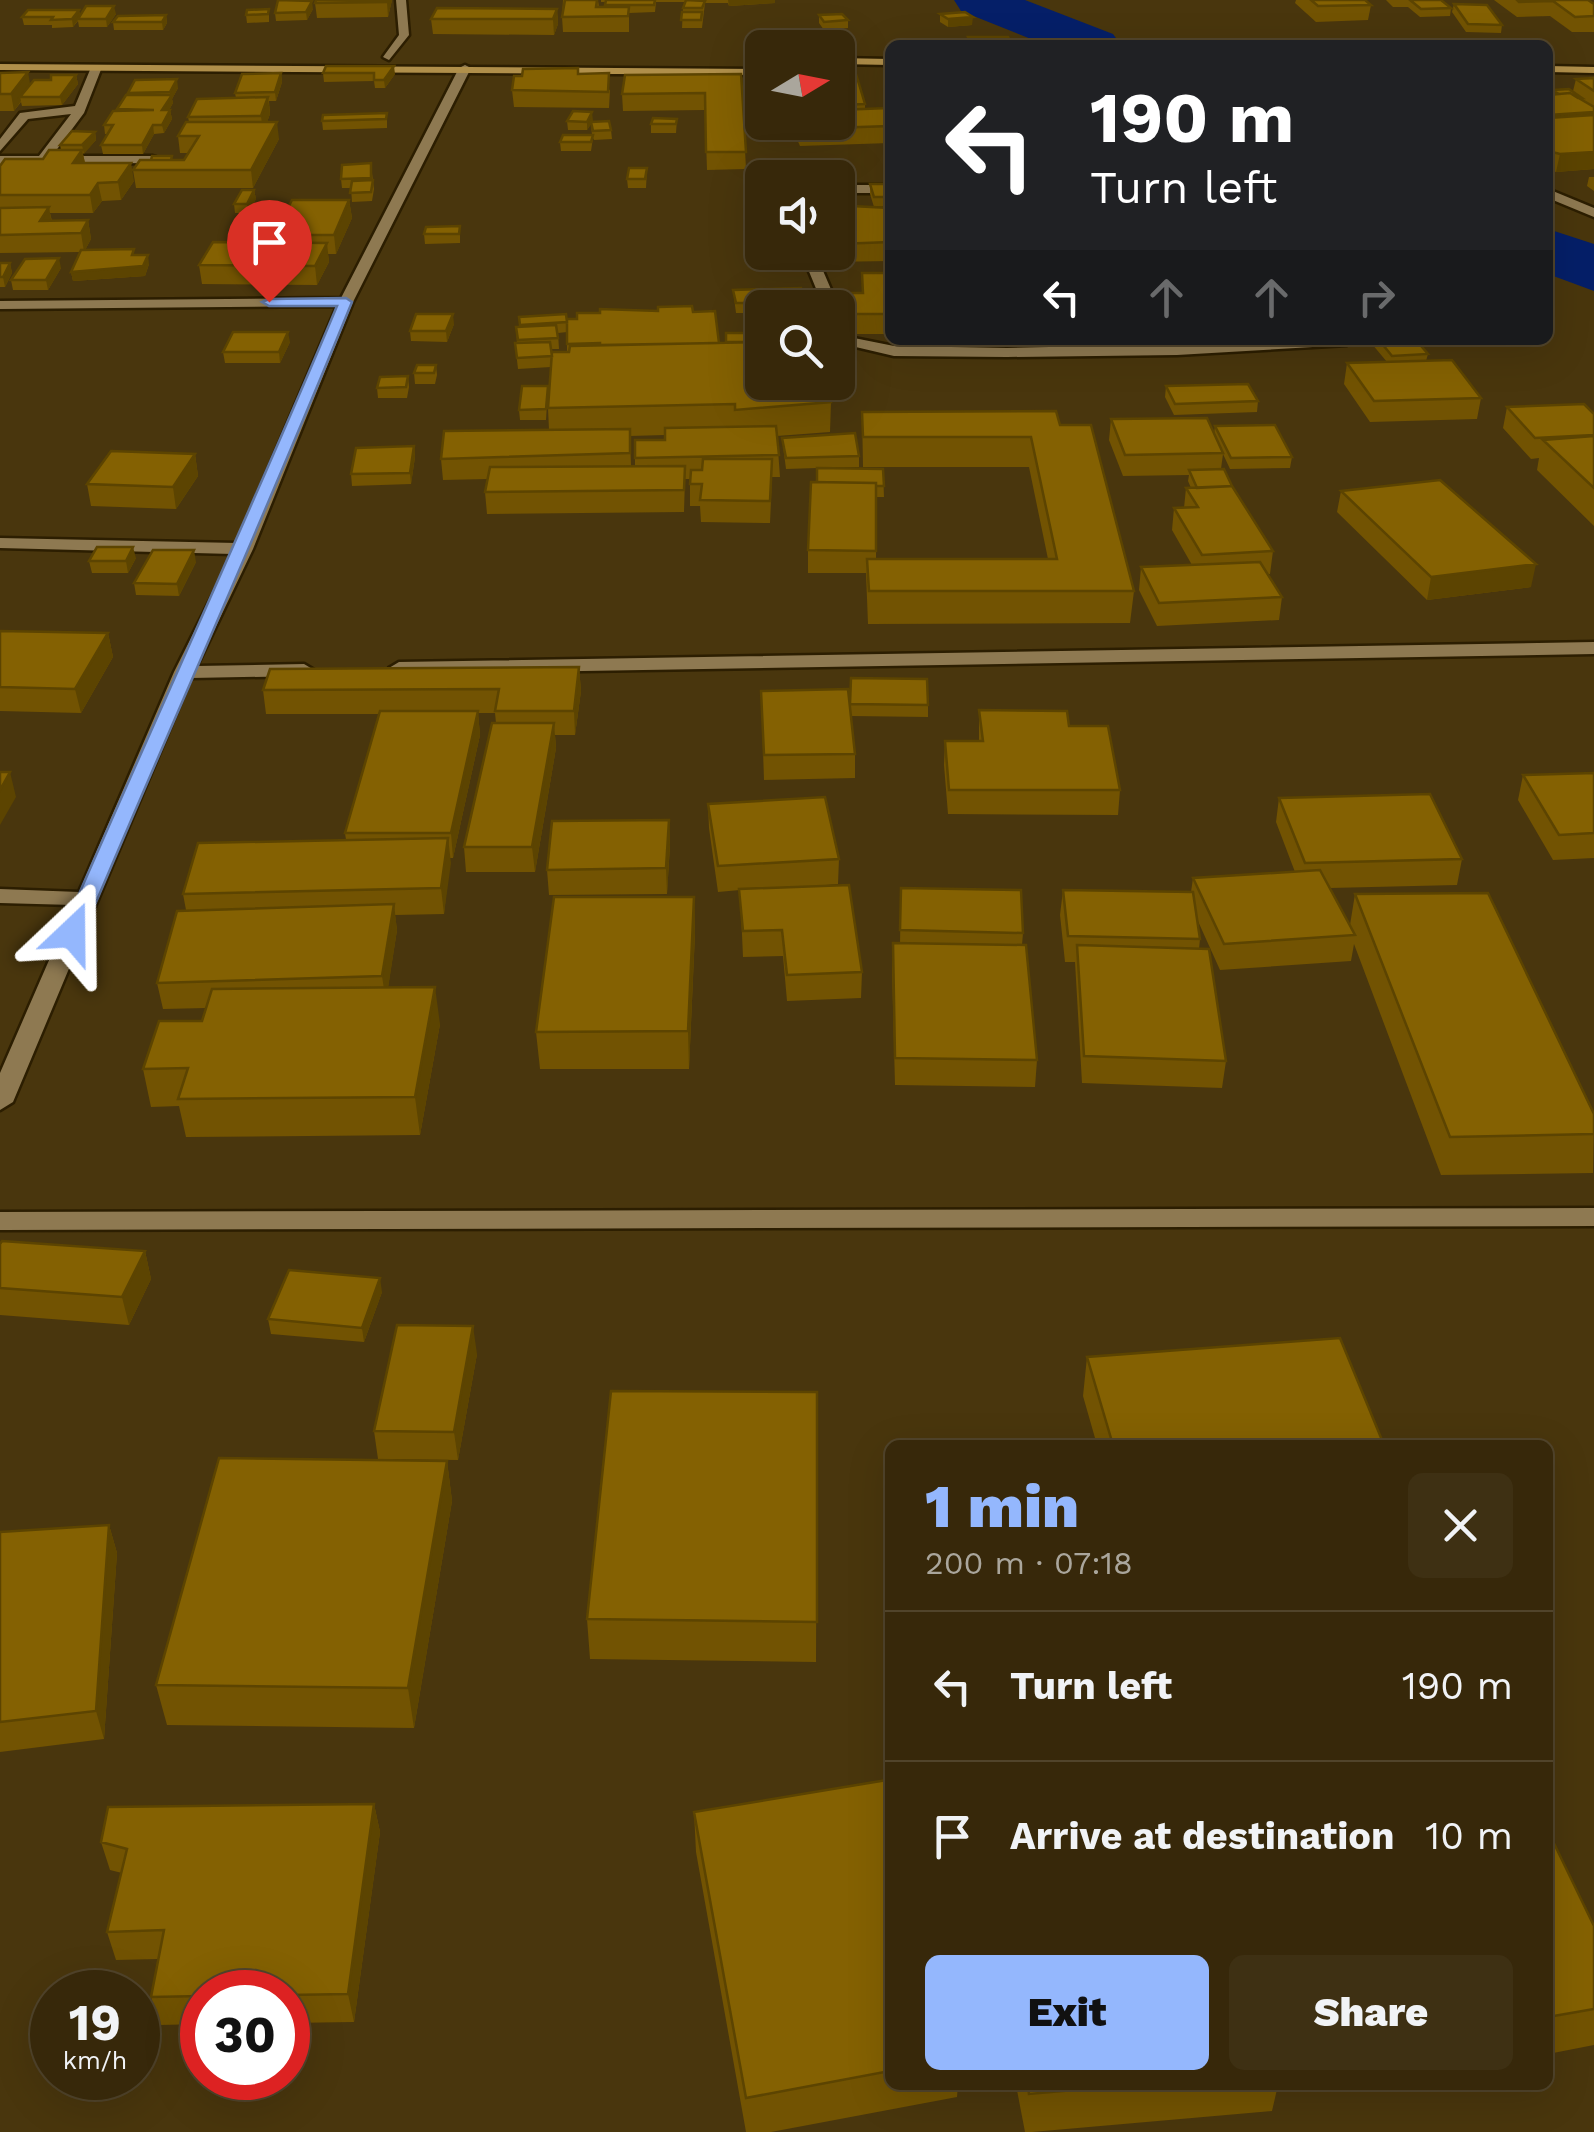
<!DOCTYPE html>
<meta charset="utf-8">
<style>
:root{--surface:#37280a;--page:#3e3013;--text:#f1f3f6;--muted:#aaa69c;--line:#51442b;--accent:#94b7fd}
body{margin:0;font-family:"Work Sans",sans-serif;background:var(--page);color:var(--text);height:100vh;display:flex;flex-direction:column;font-size:38px;white-space:nowrap}
*{box-sizing:border-box;margin:0}
p{font-size:32px;color:var(--muted)}
.icon{flex:none;width:55px;height:55px;fill:none;stroke:currentColor;stroke-width:2;stroke-linecap:round;stroke-linejoin:round}
.map{position:relative;flex:1;overflow:hidden}
.panel{position:absolute;left:885px;top:1440px;width:668px;height:650px;display:flex;flex-direction:column;background:var(--surface);border-radius:15px;box-shadow:0 10px 40px #0002,0 0 0 2px var(--line)}
.panel>*{flex:none}
.banner{position:absolute;left:885px;top:40px;width:668px;height:305px;border-radius:15px;box-shadow:0 10px 40px #0002,0 0 0 2px var(--line);background:#202124;color:#fff;overflow:hidden}
.needle{width:65px;rotate:80deg}
.controls{position:absolute;left:745px;top:30px;display:grid;gap:20px}
.controls a{display:grid;place-items:center;width:110px;height:110px;border-radius:15px;background:var(--surface);box-shadow:0 10px 40px #0002,0 0 0 2px var(--line);font-size:50px}
.speed{position:absolute;left:30px;top:1970px;display:flex;gap:20px;font-size:50px;font-weight:700;text-align:center}
.speed>*{display:grid;place-content:center;width:130px;height:130px;border-radius:50%;background:var(--surface);box-shadow:0 10px 40px #0002,0 0 0 2px var(--line);line-height:1}
.speed small{font-size:25px;font-weight:400}
.speed .limit{border:15px solid #d22;background:#fff;color:#111}
.pin{position:absolute;display:grid;place-items:center;width:85px;height:85px;color:#fff;margin:-102px -42px;border-radius:50% 50% 50% 0;rotate:-45deg;box-shadow:0 0 10px #0007}
.pin .icon{rotate:45deg}
.me{position:absolute;width:110px;margin:-55px;rotate:23deg;stroke-linejoin:round;filter:drop-shadow(0 0 8px #0008)}
.turn{display:flex;align-items:center;gap:35px;height:210px;padding:0 40px;font-size:45px}
.turn .icon{width:130px;height:130px;stroke-width:2.5}
.turn b{display:block;font-size:70px;line-height:85px}
.lanes{display:flex;align-items:center;height:95px;padding:0 40px;background:#0003;justify-content:center;gap:50px;direction:ltr}
.lanes .off{opacity:.35}
.round{display:grid;place-items:center;flex:none;width:105px;height:105px;border-radius:15px;background:var(--page)}
.summary{display:flex;align-items:center;justify-content:space-between;height:170px;padding:0 40px}
h1{font-size:60px;font-weight:800;line-height:75px;color:var(--accent)}
.action{display:flex;gap:20px;margin-top:auto;padding:20px 40px}
.action a{flex:1;height:115px;border-radius:15px;background:var(--accent);color:#111;font-size:40px;font-weight:800;line-height:115px;text-align:center}
.action a+a{background:var(--page);color:var(--text)}
ul{padding:0;list-style:none}
li{display:flex;align-items:center;gap:30px;height:150px;padding:0 40px;border-top:2px solid var(--line)}
li div{flex:1}
li b{display:block;font-size:38px}
li em{font-style:normal}
.map>svg:first-child{display:block}
</style>
<div class="map">
<svg width="1594" height="2132" viewBox="0 0 1594 2132">
<rect width="100%" height="100%" fill="#49360d"/>
<g fill="none" stroke-linecap="round" stroke-linejoin="round">
<path fill="#051f68" fill-rule="evenodd" d="M954,0H1025L1113,34L1121,45H1046L961,11Z
M1548,229L1594,244V291L1548,274Z"/>
<g stroke="#2c1e01" stroke-width="5">
<path id="street" d="M396,0H406L409,35L389,60L383,57L399,35Z
M92,65L102,67L84,113L52,156H152L156,157V163L0,164V156H39L71,114L28,119L0,151V139L20,113L75,106Z
M465,65L471,68L353,302L253,549L197,666L304,664L314,670L304,676L191,678L13,1102L0,1110V1073L73,905L0,903V889L79,892L174,672L233,554L0,548V538L237,543L337,306L0,309V301L341,298L459,68Z
M838,185H890V193H838Z
M1548,189L1594,208V217L1548,198Z
M801,252H815L839,308L838,311V308H824Z
M838,315L845,319L854,338L894,346L1007,348L1355,340L1347,345L1177,355L1007,357L894,356L843,344L838,334Z
M1594,642V654L399,674L389,668L399,662Z
M1594,1208V1226L0,1230V1212Z"/>
</g>
<g stroke="#2c1e01" stroke-width="5">
<path id="primary" d="M838,58L890,59V65L838,64Z
M0,64L762,69V75L0,70Z
M1548,66L1594,67V73L1548,72Z"/>
</g>
<use href="#street" fill="#8e7951" fill-rule="evenodd"/>
<use href="#primary" fill="#b08f4a" fill-rule="evenodd"/>
</g>
<path fill="#725302" fill-rule="evenodd" d="M392,0L388,17L317,18L315,3Z
M563,0H598L599,7H605L606,2H601V0H775V3L729,6L728,3H705L702,28H682L683,8L685,2H656L655,12L629,13V32H563L562,17Z
M1296,0H1365L1371,5L1368,20L1316,22L1295,3Z
M1386,0H1441L1451,8L1450,16L1420,17L1408,7H1393Z
M1494,0H1588L1594,4V32H1572L1550,16L1517,17Z
M1454,4L1502,25L1501,33L1466,32L1452,12Z
M269,9V22L247,23L246,15Z
M313,9L307,20L276,21L275,13Z
M557,9L558,24L554,35L433,34L431,19Z
M79,10L80,16L116,14L107,27H79L78,21L73,27L52,28V25H24L22,17Z
M940,14L972,25L948,27L940,22Z
M166,15L167,23L163,30H114L113,22Z
M819,15L848,20V28L824,30L819,23Z
M326,66L395,74L385,88H375L374,81L324,82L323,73Z
M0,73L31,84L76,75L78,84L62,105L22,106L21,102L14,111H0Z
M281,73L282,82L276,101H269L270,114L267,122L279,139L253,188H136L133,170L173,160H184L189,153H180L178,136L189,122L188,117L236,98L235,93Z
M578,74L610,90L609,108L514,107L512,90Z
M741,74L746,169L707,170L705,110L623,111L622,94Z
M838,74L865,104V109L890,110V143L800,146L796,137V122H838Z
M1594,78V169L1556,172L1548,170V95L1551,94L1552,90L1573,91L1576,79Z
M178,88L172,99L173,103L169,110H170L172,119L164,133L154,134L143,154H103L101,145L108,134H105L104,125L117,111V109L129,95L128,93Z
M592,112V122L611,130L612,139L594,140L593,138L591,151H561L560,142L592,135L591,124L587,130H568L567,121Z
M387,113V128L323,130L322,121Z
M677,119L676,133H651V124Z
M95,132L96,140L83,154L85,163L134,181L121,200L102,201L93,213H50L52,221L88,220L91,239L85,250L135,255L149,264L145,276L73,281L71,272L80,252L0,253V166L43,159L61,150L60,145Z
M647,168L646,188H628L627,179Z
M372,173L374,189L372,201L352,202L351,188H342L341,179Z
M1589,177H1594V191L1587,186Z
M838,181L852,206L890,208V261L828,262L826,252H838Z
M870,184H890V206L874,207L870,194Z
M254,190L256,199L248,213H235L234,204Z
M349,200L352,218L336,254H328L329,262L317,285L202,284L199,265L275,243L274,235Z
M460,226V243L425,244L424,234Z
M0,263H10L12,273L5,287H0Z
M61,268L48,290H13L11,280Z
M862,273H890V334H853L852,293H862Z
M733,290L804,301V308H762L831,402L830,432L777,436L780,477H772L770,523L701,522L700,506H690V479H685L684,512L487,514L485,492L488,479L443,480L441,459L549,430L548,408L551,367L518,369L515,343H517L516,327H520L519,317L568,319L693,312L719,343L726,342L754,333L753,313H736ZM567,332V352H552L551,349H559L558,333ZM665,435V440H635V466H631L630,436Z
M454,324L447,342L411,341L410,331Z
M1372,340H1416L1428,354L1426,361L1481,398L1477,419L1370,422L1344,384L1347,363L1387,362L1372,344Z
M290,342L280,363H225L223,352Z
M436,365L437,375L435,384H415L414,373Z
M408,376L409,387L407,398H378L377,388Z
M548,386L546,420H520L519,410Z
M1166,386L1258,401L1257,412L1174,415L1165,397Z
M1507,407L1594,414V526L1537,470L1539,458L1531,459L1503,428Z
M862,412L1060,425L1134,591L1130,623L868,624L866,573H808V550L817,482V468L786,469L782,438L859,456V467L818,468L883,469L884,497H876V559H1048L1029,467H863Z
M1111,419L1214,434L1215,426L1292,457L1290,468L1230,469L1223,454L1221,469L1273,551L1270,574H1268L1282,597L1279,620L1157,626L1139,590L1141,567L1192,565L1172,530L1174,508H1184L1186,488H1191L1188,481L1189,475L1123,476L1109,440Z
M414,446L415,457L411,484L352,486L351,474Z
M195,454L198,476L176,509L91,506L87,484Z
M1341,491L1531,587L1427,600L1337,512Z
M136,558L128,573H92L89,561Z
M196,562L179,596L136,595L134,583Z
M0,631L108,633L113,657L81,713L0,711Z
M579,667L581,691L575,735H555L556,748L535,872H466L464,847L496,723L495,713H478L480,735L453,858H450L444,914L395,915L397,930L388,987L440,1024L420,1135L186,1137L179,1106L151,1107L143,1069L202,1021L206,1008L163,1009L157,983L186,910L183,894L346,840L345,833L379,714H266L263,690Z
M851,678L928,705V717L851,716L855,754V778L764,780L761,691L850,706Z
M979,710L1069,726L1120,790L1118,815L948,814L944,765L945,741H979Z
M1594,773V858L1553,860L1518,800L1523,775Z
M1279,798L1462,859L1457,885L1330,888L1350,925L1355,894L1594,1114L1593,1173L1441,1175L1354,944L1351,961L1220,970L1197,919L1200,939L1199,949L1226,1061L1222,1088L1082,1083L1075,962H1065L1060,915L1063,890L1191,892L1193,878L1295,872L1276,822Z
M708,804L839,859L838,884L802,887L862,972L861,998L787,1001L783,956L743,957L740,890L718,892L709,828Z
M669,820L670,845L667,894L549,895L547,870Z
M901,888L1023,933L1022,945L1037,1060L1035,1087L895,1085L892,969L893,943H900Z
M694,897L695,933L689,1069H540L536,1032Z
M0,1244L145,1251L151,1279L129,1325L0,1315Z
M382,1292L364,1342L271,1334L268,1319Z
M477,1354L458,1460L378,1459L374,1431Z
M1087,1357L1384,1445H1097L1083,1396Z
M817,1392L816,1662L590,1659L587,1619Z
M447,1461L452,1501L414,1728L167,1725L156,1685Z
M109,1525L117,1553L104,1739L0,1752V1532Z
M890,1791V2085H958L957,2097L771,2132H746L696,1852L694,1812Z
M374,1804L380,1832L354,2022L288,2023V1992H202V2024L160,2025L151,1997L158,1959L116,1960L107,1932L122,1873L110,1870L101,1842Z
M1548,1831L1594,1926V2045L1548,2054Z
M1016,2085H1278L1272,2111L1032,2132H1025Z"/>
<path fill="#5c4401" d="M387,0H392L388,17L387,2Z
M728,0H775V3L729,6Z
M312,1L313,9L307,20L306,12Z
M114,6L116,14L107,27L106,19Z
M557,9L558,24L554,35L553,19Z
M79,10L80,17L73,27L72,19Z
M166,15L167,23L163,30L162,22Z
M973,17L972,25L948,27V19Z
M394,66L395,74L385,88L384,80Z
M28,72L31,89L20,97L21,101L14,111L11,94Z
M281,73L282,82L276,101L275,92Z
M76,75L78,84L62,105L60,97Z
M177,79L178,88L172,99L173,103L164,119L162,110L170,97V92Z
M268,97L270,114L263,133L261,116Z
M170,110L172,119L164,133L162,125Z
M592,112L593,121L587,130V122Z
M1594,112V129L1548,132V115Z
M277,122L279,139L253,188L251,170Z
M153,125L154,134L143,154L142,145Z
M95,132L96,140L84,154L82,145Z
M82,150L86,167L73,163Z
M1594,152V169L1556,172L1560,154Z
M131,163L134,181L121,200L118,182Z
M98,183L102,201L93,213L90,195Z
M254,190L256,199L248,213L247,204Z
M349,200L352,218L336,254L334,235Z
M49,207L52,225L40,221Z
M88,220L91,239L84,252L81,233Z
M327,243L329,262L317,285L315,266Z
M148,255L149,264L145,276L73,281L71,272Z
M59,258L61,268L48,290L46,280Z
M10,263L12,273L5,287L3,277Z
M453,314L454,324L447,342L446,331Z
M288,332L290,342L280,363L279,352Z
M414,446L415,457L411,484L410,473Z
M195,454L198,476L176,509L173,487Z
M133,547L136,558L128,573L126,561Z
M194,550L196,562L179,596L177,584Z
M1536,564L1531,587L1427,600L1431,577Z
M108,633L113,657L81,713L75,689Z
M579,667L581,691L575,735L574,711Z
M478,711L480,735L453,858L451,833Z
M554,723L556,748L535,872L532,847Z
M10,772L16,797L0,825V790Z
M669,820L670,845L667,894L666,868Z
M448,838L451,863L444,914L441,888Z
M694,897L695,933L689,1069L688,1031Z
M394,904L397,930L386,1002L382,976Z
M435,987L440,1024L420,1135L415,1097Z
M145,1251L151,1279L129,1325L122,1297Z
M380,1278L382,1292L364,1342L362,1328Z
M473,1326L477,1354L458,1460L454,1432Z
M447,1461L452,1501L414,1728L408,1688Z
M109,1525L117,1553L104,1739L96,1711Z
M374,1804L380,1832L354,2022L348,1994Z"/>
<path fill="#846102" stroke="#5c4401" stroke-width="2.5" d="M278,0L312,1L306,12L275,13Z
M316,0H387V2L315,3Z
M565,0H597L596,7H629L628,16L562,17Z
M606,0H655L654,5H605Z
M686,0L705,1L702,8H683Z
M1311,0H1365L1371,5L1318,6Z
M1410,0H1441L1451,8L1421,9Z
M1517,0H1588L1594,4V16L1575,17L1553,1L1519,2Z
M1454,4L1487,5L1502,25L1468,24Z
M86,6H114L106,19H78Z
M437,8L557,9L553,19H431Z
M269,9L268,14L246,15L247,10Z
M28,10H79L72,19L51,20L53,17H22Z
M682,12H702L701,20H681Z
M965,12L973,17L948,19L940,14Z
M842,14L848,20L824,22L819,15Z
M166,15L162,22H113L118,16Z
M968,37H1008L1012,45H972Z
M326,66H394L384,80H374V73H323Z
M578,68V74L609,73L608,92L512,90L514,76H522L523,69Z
M28,72L11,94H0V73Z
M281,73L275,92L235,93L242,74Z
M741,74L746,152H706L705,93L622,94L625,75Z
M838,74H856L865,104L838,105Z
M51,75H76L60,97H20L34,80H51Z
M1594,78V91L1576,79Z
M177,79L170,92L128,93L135,80Z
M1569,89L1582,98H1578L1570,93L1559,94L1552,90Z
M1570,93L1594,107V112L1548,115V95Z
M126,95H172L162,110H170L162,125H153L142,145H101L113,125H104L113,111L154,110L117,109Z
M268,97L261,116L188,117L197,99Z
M889,108L890,126L800,129L797,122H838V110Z
M573,111L592,112L587,122L567,121Z
M387,113L386,119L322,121L323,115Z
M1594,115V152L1560,154L1548,151V118Z
M653,118L677,119L676,124H651Z
M609,121L611,130L593,131L591,122Z
M186,122H277L251,170H133L140,160H184L199,136H178Z
M72,131L95,132L82,145H60Z
M563,135H593L591,142H560Z
M49,150H82L73,163H131L118,182L98,183L90,195H0V166L5,159H43Z
M152,156H172L171,160H151Z
M371,163V178L341,179L342,165Z
M629,168H647L645,179H627Z
M373,180L371,192L350,193L352,181Z
M838,181H845L852,206L890,208V242L838,244Z
M870,184H890V197H874Z
M242,190H254L247,204H234Z
M292,200H349L334,235H274Z
M49,207L40,221L88,220L81,233L0,235V208Z
M460,226L459,234H424L426,227Z
M213,242L327,243L315,266L199,265Z
M134,249L132,255H148L143,266L71,272L81,250Z
M59,258L46,280H11L25,259Z
M0,263H10L3,277H0Z
M862,273H890V314H853L852,293H863Z
M801,288L804,301H799V298L753,299V303H736L733,290Z
M799,298L800,308H762V342H726V333H755L753,299Z
M692,306L693,312L715,311L719,343L600,345V343L567,344V319H577V313H600V309L658,311V307Z
M416,314H453L446,331H410Z
M566,314L567,322L520,325L519,317Z
M556,325L558,338L518,340L516,327Z
M233,332H288L279,352H223Z
M1379,340H1416L1428,354L1392,356Z
M550,342L552,356L517,358L515,343Z
M762,342V382H827L831,402L735,410V404L548,408L552,352H569L570,346Z
M1452,360L1481,398L1374,401L1347,363Z
M417,365H436L434,373H414Z
M408,376L406,387L377,388L380,377Z
M1248,384L1258,401L1175,404L1166,386Z
M522,386H548L546,409L519,410Z
M1584,404L1594,414V435L1535,438L1507,407Z
M1056,411L1060,425H1091L1134,591H869L867,559H1057L1031,437H863L862,412Z
M1207,418L1223,453L1125,455L1111,419Z
M1275,425L1292,457L1231,458L1215,426Z
M776,426L779,455L635,458V440H665V428Z
M630,429V453L441,459L444,431Z
M855,433L859,456L786,458L782,438Z
M1594,436V488L1543,440Z
M414,446L410,473L351,474L356,448Z
M111,451L195,454L173,487L87,484Z
M703,459H772L770,501L700,500L702,484H690L691,470H702Z
M685,466L684,490L485,492L490,467Z
M817,468L883,469L884,486H876V483L817,482Z
M1224,469L1232,486L1197,488L1189,470Z
M1440,480L1536,564L1431,577L1341,491Z
M811,482L876,483V551L808,550Z
M1232,486L1273,551L1202,555L1174,508L1198,507L1186,488Z
M97,547H133L126,561H89Z
M153,550H194L177,584L134,583Z
M1260,562L1282,597L1159,603L1141,567Z
M0,631L108,633L75,689L0,687Z
M579,667L574,711H495L499,689L263,690L270,669Z
M851,678L927,679L928,705L850,704Z
M848,689L855,754L764,755L761,691Z
M979,710L1067,711L1069,726H1108L1120,790H949L945,741H983Z
M380,711H478L451,833H345Z
M492,723H554L532,847H464Z
M0,772H10L0,790Z
M1594,773V833L1559,835L1523,775Z
M1430,794L1462,859L1305,863L1279,798Z
M825,797L839,859L718,866L708,804Z
M669,820L666,868L547,870L552,821Z
M448,838L441,888L183,894L198,843Z
M1320,870L1355,935L1224,944L1193,878Z
M849,885L862,972L787,975L782,930L743,931L739,889Z
M901,888L1021,890L1023,933L900,930Z
M1063,890L1193,892L1200,939L1068,936Z
M1488,893L1594,1114V1134L1450,1137L1355,894Z
M554,897H694L688,1031L536,1032Z
M394,904L382,976L157,983L177,911Z
M893,943L1026,945L1037,1060L895,1058Z
M1077,945L1209,949L1226,1061L1084,1056Z
M435,987L415,1097L178,1099L188,1068L143,1069L159,1021H202L212,989Z
M2,1241L145,1251L122,1297L0,1288V1244Z
M289,1270L380,1278L362,1328L268,1319Z
M397,1325L473,1326L454,1432L374,1431Z
M1340,1338L1384,1445H1113L1087,1357Z
M611,1391L817,1392V1622L587,1619Z
M219,1458L447,1461L408,1688L156,1685Z
M109,1525L96,1711L0,1722V1532Z
M887,1780L890,1791V2071L746,2098L694,1812Z
M374,1804L348,1994L288,1995V1992H202V1996L151,1997L164,1930L107,1932L127,1849L101,1842L108,1807Z
M1548,1831L1594,1926V2009L1548,2017Z
M1028,2085H1132L1029,2094Z"/>
<path fill="#94b7fd" stroke="#6077a4" stroke-width="2.5" d="M346,298L352,302C266,514 172,722 83,933L80,937H65L62,933C153,723 249,516 337,306H269L262,302L269,299Z"/>
</svg>
<div class="controls">
<a><svg class="needle" viewBox="-14 -14 28 28"><path d="M0-13l5 13h-10z" fill="#e53935"/><path d="M0 13l5-13h-10z" fill="#aaa69c"/></svg></a>
<a><svg class="icon" aria-label="sound" viewBox="0 0 24 24"><path d="M4 9h4l5-4v14l-5-4H4zM17 9q2 3 0 6"/></svg></a>
<a><svg class="icon" aria-label="search" viewBox="0 0 24 24"><circle cx="10" cy="10" r="6"/><path d="M15 15l6 6"/></svg></a>
</div>
<div class="speed"><div>19<small>km/h</small></div><div class="limit">30</div></div>
<div class="pin" style="left:269px;top:302px;background:#d93025"><svg class="icon" aria-label="arrive" viewBox="0 0 24 24"><path d="M6 21V4h12l-3 4 3 4H6"/></svg></div>
<svg class="me" style="left:72px;top:933px" viewBox="-20 -20 40 40"><path d="M0-17L14 15 0 8-14 15z" fill="#94b7fd" stroke="#fff" stroke-width="4"/></svg>
<div class="banner">
<div class="turn"><svg class="icon" aria-label="left" viewBox="0 0 24 24"><path d="M17 20v-9H6M10 6l-5 5 5 5"/></svg><div><b>190 m</b>Turn left</div></div>
<div class="lanes"><svg class="icon" aria-label="left" viewBox="0 0 24 24"><path d="M17 20v-9H6M10 6l-5 5 5 5"/></svg><svg class="icon off" aria-label="ahead" viewBox="0 0 24 24"><path d="M12 20V5M6 11l6-6 6 6"/></svg><svg class="icon off" aria-label="ahead" viewBox="0 0 24 24"><path d="M12 20V5M6 11l6-6 6 6"/></svg><svg class="icon off" aria-label="right" viewBox="0 0 24 24"><path d="M7 20v-9h11M14 6l5 5-5 5"/></svg></div>
</div>
<section class="panel">
<div class="summary"><div><h1>1 min</h1><p>200 m · 07:18</p></div><a class="round"><svg class="icon" aria-label="close" viewBox="0 0 24 24"><path d="M6 6l12 12M18 6L6 18"/></svg></a></div>
<ul>
<li><svg class="icon" aria-label="left" viewBox="0 0 24 24"><path d="M17 20v-9H6M10 6l-5 5 5 5"/></svg><div><b>Turn left</b></div><em>190 m</em></li>
<li><svg class="icon" aria-label="arrive" viewBox="0 0 24 24"><path d="M6 21V4h12l-3 4 3 4H6"/></svg><div><b>Arrive at destination</b></div><em>10 m</em></li>
</ul>
<div class="action"><a>Exit</a><a>Share</a></div>
</section>
</div>
